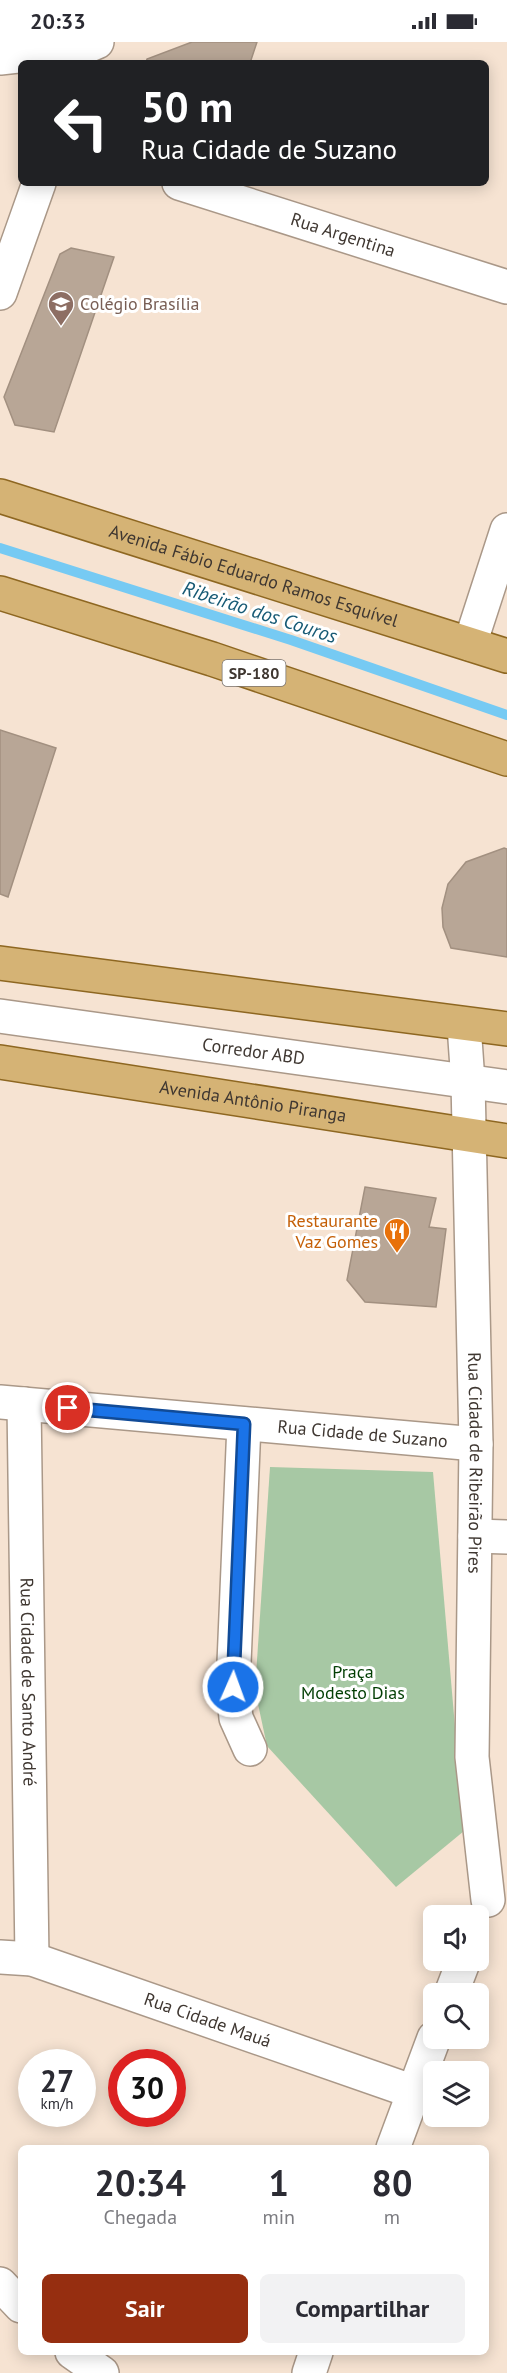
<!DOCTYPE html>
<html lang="pt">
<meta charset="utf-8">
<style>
:root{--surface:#fff;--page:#f2f2f3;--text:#2b2b33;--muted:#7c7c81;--accent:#962e10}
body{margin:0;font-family:"PT Sans",sans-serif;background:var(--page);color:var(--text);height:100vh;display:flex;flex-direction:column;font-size:22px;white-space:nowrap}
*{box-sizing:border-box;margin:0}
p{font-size:20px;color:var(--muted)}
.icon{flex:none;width:33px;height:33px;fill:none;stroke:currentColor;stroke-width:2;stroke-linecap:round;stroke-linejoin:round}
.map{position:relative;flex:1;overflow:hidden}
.drawer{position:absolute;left:18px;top:2103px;width:471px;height:210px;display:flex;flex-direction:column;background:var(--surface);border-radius:9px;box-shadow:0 3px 15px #0003}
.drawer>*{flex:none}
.guide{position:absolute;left:18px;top:18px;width:471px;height:126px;border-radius:9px;box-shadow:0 3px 15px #0003;background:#202124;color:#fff;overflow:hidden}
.controls{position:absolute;left:423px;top:1863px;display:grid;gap:12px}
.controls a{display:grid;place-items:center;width:66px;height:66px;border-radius:9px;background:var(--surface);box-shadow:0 3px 15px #0003;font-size:30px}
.speed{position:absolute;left:18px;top:2007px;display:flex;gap:12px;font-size:30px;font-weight:700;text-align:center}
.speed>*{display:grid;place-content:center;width:78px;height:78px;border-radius:50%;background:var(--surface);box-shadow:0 3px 15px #0003;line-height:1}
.speed small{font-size:15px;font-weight:400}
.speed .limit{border:9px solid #d22;background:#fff;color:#111}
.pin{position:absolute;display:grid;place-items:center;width:51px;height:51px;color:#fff;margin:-26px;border:3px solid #fff;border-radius:50%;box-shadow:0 2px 6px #0007}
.me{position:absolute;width:66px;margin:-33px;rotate:2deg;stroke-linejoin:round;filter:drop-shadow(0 0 4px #0008)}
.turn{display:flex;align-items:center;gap:21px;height:126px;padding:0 24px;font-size:27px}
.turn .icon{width:78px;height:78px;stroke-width:2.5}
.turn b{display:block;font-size:42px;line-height:51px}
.eta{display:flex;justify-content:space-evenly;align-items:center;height:102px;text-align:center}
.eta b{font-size:36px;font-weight:800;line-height:42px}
.button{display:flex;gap:12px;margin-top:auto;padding:12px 24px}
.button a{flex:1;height:69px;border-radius:9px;background:var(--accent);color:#fff;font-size:24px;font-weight:800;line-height:69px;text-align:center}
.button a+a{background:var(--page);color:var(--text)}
.status{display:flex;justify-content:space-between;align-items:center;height:42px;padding:0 30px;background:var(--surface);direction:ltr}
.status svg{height:16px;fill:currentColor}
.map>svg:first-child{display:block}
</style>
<div class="status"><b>20:33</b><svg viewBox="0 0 49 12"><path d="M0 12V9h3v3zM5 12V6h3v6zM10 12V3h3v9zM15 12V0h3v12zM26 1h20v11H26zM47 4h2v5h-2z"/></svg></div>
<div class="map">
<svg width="507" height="2331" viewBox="0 0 507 2331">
<rect width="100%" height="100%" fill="#f6e3d2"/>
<path fill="#a7c8a4" d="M270,1425L433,1430L464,1789L396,1845L267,1704L255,1648Z"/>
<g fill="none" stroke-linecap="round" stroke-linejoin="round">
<path stroke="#76caf3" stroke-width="10" d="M0,506L291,598L507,673"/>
</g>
<path fill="#b8a696" stroke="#a29080" stroke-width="1.5" d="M192,0H257L250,21H146L147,17Z
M71,206L114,215L54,390L15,383L4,355L60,212Z
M0,688L56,706L8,855L0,852Z
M504,806L507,807V915L451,906L443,885L442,866L448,842L466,820Z
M365,1145L436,1156L429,1185L446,1187L436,1265L365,1260L347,1238Z"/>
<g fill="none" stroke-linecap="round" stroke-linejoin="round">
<g stroke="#aa9888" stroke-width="36">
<g id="minor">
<path d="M0,16L81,7L97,0"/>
<path id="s1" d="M179,141L507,245"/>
<path d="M0,251L39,141"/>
<path d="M470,602L507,488"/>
<path id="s2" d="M0,974L507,1045"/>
<path id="s3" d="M464,983L468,1040L476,1402L472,1715L488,1858"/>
<path id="s4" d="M0,1360L476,1402"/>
<path id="s5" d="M24,1362L32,1917"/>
<path d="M244,1382L233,1645L236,1676L250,1707"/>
<path d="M475,1494L507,1495"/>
<path id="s6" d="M0,1915L32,1917L414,2050"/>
<path d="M451,1952L464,1918"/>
<path d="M393,2106L434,1996"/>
<path d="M0,2242L21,2264"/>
<path d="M72,2310L102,2331"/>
<path d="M309,2331L316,2310"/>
</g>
</g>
<g stroke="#8e6721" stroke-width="36">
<g id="major">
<path id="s7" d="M0,454L507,614"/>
<path d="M0,551L212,617L507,717"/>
<path d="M0,921L507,987"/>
<path id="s8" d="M0,1020L507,1099"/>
</g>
</g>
<use href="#minor" stroke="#fff" stroke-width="33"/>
<use href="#major" stroke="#d5b375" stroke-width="33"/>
</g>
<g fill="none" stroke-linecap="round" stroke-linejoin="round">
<g stroke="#114b97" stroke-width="15">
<path id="route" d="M68,1366L244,1382L233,1645"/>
</g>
<use href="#route" stroke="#1a73e8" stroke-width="10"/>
</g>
<defs>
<g id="school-pin" transform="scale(1.35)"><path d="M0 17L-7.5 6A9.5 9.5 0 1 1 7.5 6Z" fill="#8d6e63" stroke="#fff"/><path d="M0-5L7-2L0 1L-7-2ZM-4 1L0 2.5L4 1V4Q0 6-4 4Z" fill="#fff"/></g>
<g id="restaurant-pin" transform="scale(1.35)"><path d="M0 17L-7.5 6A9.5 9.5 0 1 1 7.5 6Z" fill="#e8710a" stroke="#fff"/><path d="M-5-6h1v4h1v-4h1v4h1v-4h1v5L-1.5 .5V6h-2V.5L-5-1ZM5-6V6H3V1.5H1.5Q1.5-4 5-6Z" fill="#fff"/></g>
</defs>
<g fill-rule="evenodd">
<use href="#school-pin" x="61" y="262"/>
<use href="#restaurant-pin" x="397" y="1189"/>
</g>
<g text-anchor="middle" stroke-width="6" stroke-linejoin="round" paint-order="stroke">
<rect fill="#fff" stroke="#79736f" stroke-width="1.5" x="222.5" y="618" width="63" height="26" rx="4.5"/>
<g font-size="16" font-weight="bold" fill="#3f3731">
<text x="254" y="637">SP-180</text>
</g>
<g font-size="18" fill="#3f3731" stroke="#fff">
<text dy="6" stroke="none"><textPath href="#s1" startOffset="172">Rua Argentina</textPath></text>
<text dy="6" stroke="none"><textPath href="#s7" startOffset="266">Avenida Fábio Eduardo Ramos Esquível</textPath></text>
<text dy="6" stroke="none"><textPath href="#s2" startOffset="256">Corredor ABD</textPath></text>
<text dy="6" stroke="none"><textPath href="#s8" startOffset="256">Avenida Antônio Piranga</textPath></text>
<text dy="6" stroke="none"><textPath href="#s4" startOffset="364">Rua Cidade de Suzano</textPath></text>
<text dy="6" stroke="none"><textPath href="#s3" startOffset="438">Rua Cidade de Ribeirão Pires</textPath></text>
<text dy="6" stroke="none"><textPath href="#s5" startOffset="278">Rua Cidade de Santo André</textPath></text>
<text dy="6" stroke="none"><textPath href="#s6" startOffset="218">Rua Cidade Mauá</textPath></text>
</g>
<g font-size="18" fill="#785e54" stroke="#fff" text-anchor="start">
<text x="80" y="268">Colégio Brasília</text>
</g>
<g font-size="18" fill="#c56008" stroke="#fff" text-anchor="end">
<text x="378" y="1185">Restaurante<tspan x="378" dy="21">Vaz Gomes</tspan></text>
</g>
<g font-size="18" fill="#023e03" stroke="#fff">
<text x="353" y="1636">Praça<tspan x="353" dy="21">Modesto Dias</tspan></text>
</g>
<g font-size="20" font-style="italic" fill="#175a75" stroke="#fff">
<text transform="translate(260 570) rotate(18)" y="7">Ribeirão dos Couros</text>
</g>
</g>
</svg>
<div class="controls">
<a><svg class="icon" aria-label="sound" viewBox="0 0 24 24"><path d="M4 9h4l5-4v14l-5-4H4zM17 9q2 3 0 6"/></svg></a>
<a><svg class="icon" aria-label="search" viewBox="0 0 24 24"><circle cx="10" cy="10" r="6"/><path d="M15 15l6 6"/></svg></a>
<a><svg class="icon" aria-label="layers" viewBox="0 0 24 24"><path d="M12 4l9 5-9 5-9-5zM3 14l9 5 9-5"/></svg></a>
</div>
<div class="speed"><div>27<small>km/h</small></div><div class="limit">30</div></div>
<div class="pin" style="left:68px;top:1366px;background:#d93025"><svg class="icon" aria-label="arrive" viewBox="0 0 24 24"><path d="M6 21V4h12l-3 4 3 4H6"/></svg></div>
<svg class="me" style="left:233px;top:1645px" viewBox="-20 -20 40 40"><circle r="17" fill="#1a73e8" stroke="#fff" stroke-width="3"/><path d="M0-11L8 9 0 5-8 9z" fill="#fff"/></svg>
<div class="guide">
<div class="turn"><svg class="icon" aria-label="left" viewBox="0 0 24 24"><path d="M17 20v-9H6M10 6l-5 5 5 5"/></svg><div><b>50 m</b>Rua Cidade de Suzano</div></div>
</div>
<section class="drawer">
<div class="eta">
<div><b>20:34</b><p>Chegada</p></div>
<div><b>1</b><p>min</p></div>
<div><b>80</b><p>m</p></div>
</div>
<div class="button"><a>Sair</a><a>Compartilhar</a></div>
</section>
</div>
